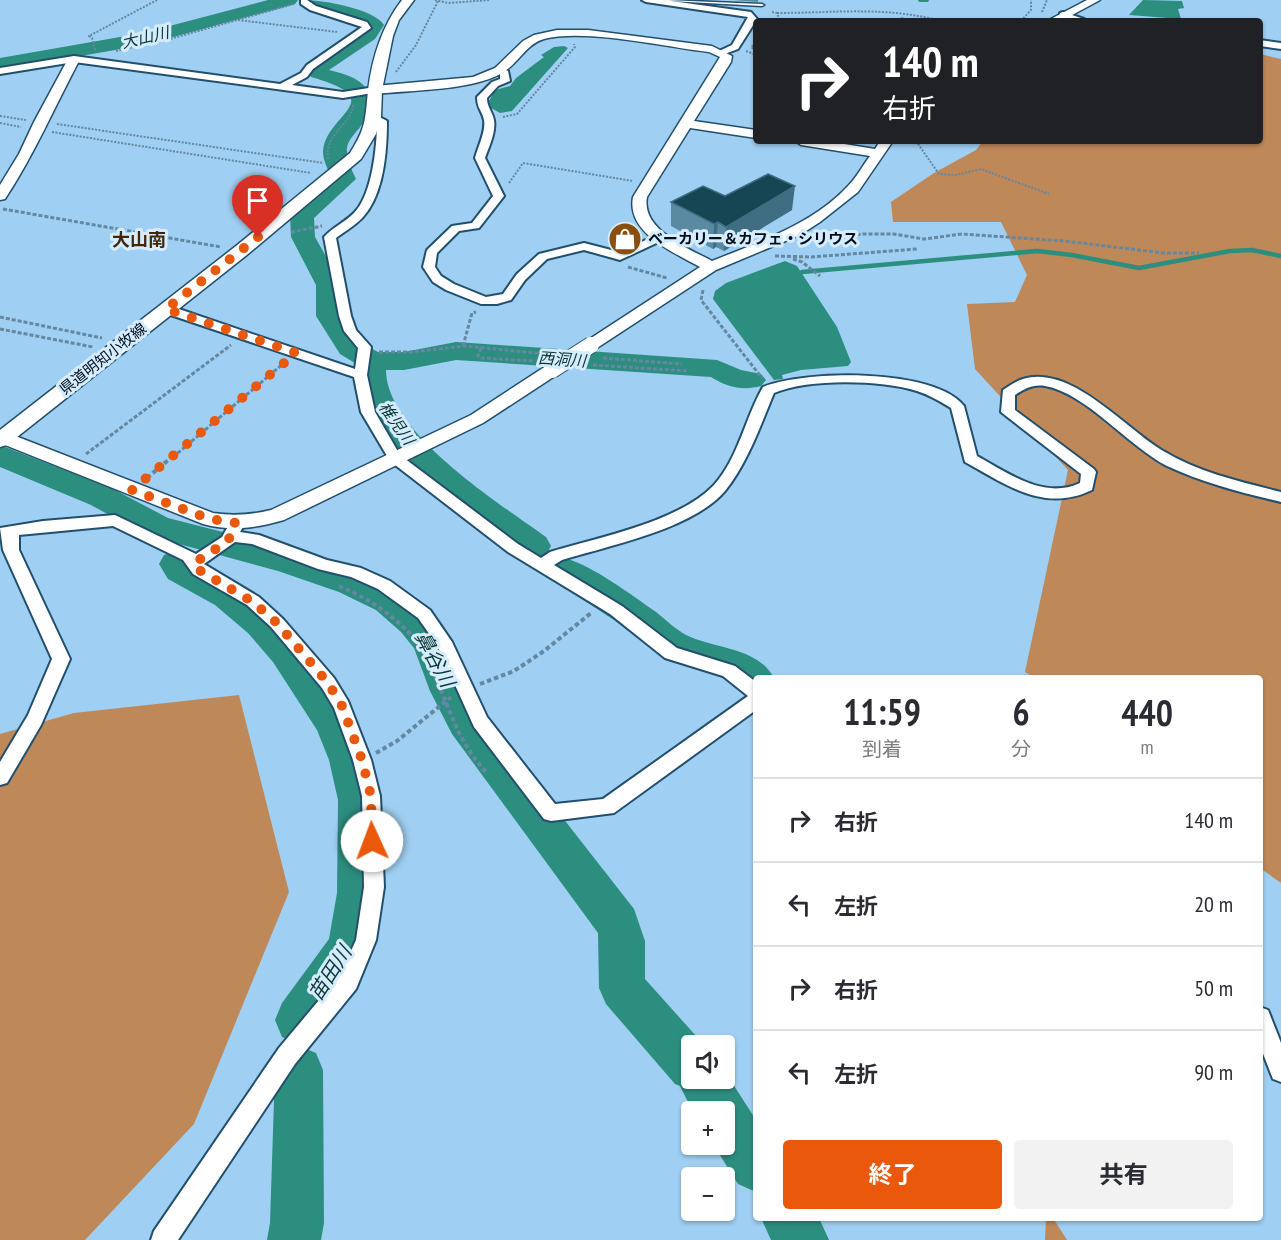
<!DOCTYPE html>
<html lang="ja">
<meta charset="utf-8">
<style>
:root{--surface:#fff;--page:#f2f2f3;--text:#2b2b33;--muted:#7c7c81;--line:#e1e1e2;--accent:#ea580c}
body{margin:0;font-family:"PT Sans Narrow","Noto Sans JP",sans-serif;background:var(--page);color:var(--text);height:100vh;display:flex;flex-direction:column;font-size:22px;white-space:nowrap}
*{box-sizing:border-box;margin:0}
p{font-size:20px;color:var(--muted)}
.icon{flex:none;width:33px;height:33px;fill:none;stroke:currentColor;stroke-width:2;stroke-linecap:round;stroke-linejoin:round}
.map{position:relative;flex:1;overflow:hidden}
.sheet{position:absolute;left:753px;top:675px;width:510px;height:546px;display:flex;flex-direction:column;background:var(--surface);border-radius:6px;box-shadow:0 2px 4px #0004}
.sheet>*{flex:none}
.hud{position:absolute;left:753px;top:18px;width:510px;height:126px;border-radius:6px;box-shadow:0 2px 4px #0004;background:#202124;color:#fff;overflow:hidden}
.buttons{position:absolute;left:681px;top:1035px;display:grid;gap:12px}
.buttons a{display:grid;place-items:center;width:54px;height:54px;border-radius:6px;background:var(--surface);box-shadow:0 2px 4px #0004;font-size:30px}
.pin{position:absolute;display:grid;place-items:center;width:51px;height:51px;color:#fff;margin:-62px -26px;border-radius:50% 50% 50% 0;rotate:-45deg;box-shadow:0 0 6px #0007}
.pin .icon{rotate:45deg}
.me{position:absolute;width:66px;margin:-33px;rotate:358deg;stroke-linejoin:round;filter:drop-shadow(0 0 4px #0008)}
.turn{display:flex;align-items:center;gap:21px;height:126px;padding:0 30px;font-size:27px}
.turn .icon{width:78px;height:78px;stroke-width:2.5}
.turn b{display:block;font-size:42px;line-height:51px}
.eta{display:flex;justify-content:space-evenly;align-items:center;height:102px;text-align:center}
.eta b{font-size:36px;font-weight:700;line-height:42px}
.button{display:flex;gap:12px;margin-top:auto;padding:12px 30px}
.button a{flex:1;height:69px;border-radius:6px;background:var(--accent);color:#fff;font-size:24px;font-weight:700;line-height:69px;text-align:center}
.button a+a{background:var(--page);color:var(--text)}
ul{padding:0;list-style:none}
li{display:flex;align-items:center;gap:18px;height:84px;padding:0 30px;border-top:2px solid var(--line)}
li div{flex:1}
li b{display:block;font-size:22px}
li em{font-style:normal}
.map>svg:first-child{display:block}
</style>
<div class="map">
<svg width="1281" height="1240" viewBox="0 0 1281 1240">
<rect width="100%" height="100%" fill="#9fcff2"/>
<path fill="#bf8859" d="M1260,54L1281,59V883L1260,868V678H1034L1025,672L1068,470L975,369L967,304L1015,302L1027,275L1001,222H893L891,202L934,173L976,150L983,141H1260Z
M239,695L289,892L194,1124L85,1240H0V734L74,713Z
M1046,1218H1053L1067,1240H1045Z"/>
<path fill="#2c8e7f" d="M1143,0L1182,1L1184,8L1178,9L1181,19L1129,15Z
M564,46L568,48L512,111L500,113L491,108L489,101L495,90L510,86L516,78L544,57L541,55L554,47Z
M785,261L797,266L837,327L851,362L848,366L801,370L782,375L783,379L774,380L713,299L715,291L726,283Z"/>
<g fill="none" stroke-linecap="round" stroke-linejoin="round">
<path stroke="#2c8e7f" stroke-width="4" d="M920,0H927"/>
<path stroke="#2c8e7f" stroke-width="4.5" d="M797,277L802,272L1037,251L1072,255L1139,268L1230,251L1252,250L1281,256"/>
<path fill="#2c8e7f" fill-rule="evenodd" d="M268,0H298L295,4L144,45L0,70V58L143,33Z
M305,0C323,0 374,9 384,25L375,39L329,70C350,75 373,82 371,108C357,143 334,135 356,179L314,218L315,237L342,285L344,316L360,342L378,352H404L456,342L717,360L741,370L761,374L766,380L761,386C742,391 727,387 711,377L456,360L404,370H386C386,432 500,504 546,537L551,546L546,555L534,558L522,555C470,516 353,437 358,365L340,354L316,316V285L291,237L290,216L332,178C328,169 323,161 323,151C326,113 392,100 311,77L307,69L365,27L311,8Z
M0,445L113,489L168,518L297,551L363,574L402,592L427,612L443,632L467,688L480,712L634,909L645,941V979L705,1046H692V1078H724V1070L756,1120V1192L738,1184L713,1144H724V1112H693L680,1086L675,1084L606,1004L599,988L598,933L452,734L430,691L414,648L401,632L376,610L339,592L278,571L146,535L91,505L0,467Z
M176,551L188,555L192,561L239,587L274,613L299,642L347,712L369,760L380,800L381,893L373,947L366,963L316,1037L299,1044L282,1037L275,1020L282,1003L329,939L337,893L338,800L329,760L317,730L273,662L248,633L215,605L168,579L159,564L164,555Z
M565,558C595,567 630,594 656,612C665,619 675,629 686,635C714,649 758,647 774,678H756V694L743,690L714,673L660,655L614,620L553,580L548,571L553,562Z
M299,1046L316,1053L323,1070L324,1223L321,1240H267L270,1223L275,1070L282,1053Z
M761,1218H819L829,1240H771Z"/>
<g stroke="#224f6c" stroke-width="3">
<path id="service" d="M666,0L762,4L764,5L762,6L669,1L666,4L664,3Z"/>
</g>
<g stroke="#224f6c" stroke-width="4">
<path id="minor" d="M301,0H307L316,6L367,22L371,28L313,69L307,77L292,85L343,92L375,87L380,90L378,92L343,98L74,62L0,74V68L74,56L280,84L301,73L307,65L362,27L310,10L301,4Z
M642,0H664L751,12L757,19L738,49L722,55L717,52L732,45L748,17L646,2Z
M1063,12L1084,19L1085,21H1073L1060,17V13Z
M1260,40L1281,43V49L1260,46Z
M499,67L508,71L510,81L498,86L487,98C487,107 492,111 494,120C496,133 489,146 485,158L504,196L479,228L459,231L437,253L435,267L441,276L454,284L486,297L503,294L517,274L539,254L584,243L619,252L657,235H665V239L620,260L584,250L547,259L525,280L511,300L497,304H481L446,290L433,282L423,267L427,250L452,226L472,223L493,196L475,158C478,146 486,132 484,120C482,110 477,109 477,97L492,82L500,79V74L494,70Z
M374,114L387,121C387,151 384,194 363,217C355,226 345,231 336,238L351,316L356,330L371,347L367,375L375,412L400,455L518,544L541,558L550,552C599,537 679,522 714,485C739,457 745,418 763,387C805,370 934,368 964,406L977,456C1008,473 1044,500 1080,483L1081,474L1001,412L1003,390C1009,386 1016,381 1023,379C1072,364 1126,430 1165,452C1200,473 1242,482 1281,492V502C1243,493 1203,483 1167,466C1128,446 1086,393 1045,386C1033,384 1024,389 1015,395V410L1094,469L1096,472L1092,490C1044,513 1007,485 965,462L951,408C940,401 929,395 917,391C881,380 809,378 774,393C761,424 747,464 725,491C693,529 608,546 562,560L554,565L622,606L677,648L735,666L756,682V710L614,813L551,821L544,819L474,727L437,645L418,618L378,589L351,577L318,569L252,544L235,542L204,564L259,597L283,619L334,678L348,701L371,760L380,796L384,887L376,940L356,989L295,1064L178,1240H151L154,1231L279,1048L340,975L356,940L364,887L362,796L353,760L334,708L322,688L271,627L247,605L193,574L183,560L113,526L19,535V550L70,659L41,725L7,783L0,785V762L28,715L52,659L3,550L0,528L43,521L115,515L196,554L222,537L230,523H240L243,527L240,532L259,535L327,560L361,568L390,581L430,610L452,642L487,717L555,804L603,799L748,696L723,676L665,658L610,614L508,552L390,461L361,412L354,377L162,312L160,309L166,305L170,306L355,369L358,348L344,331L339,316L324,237C333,227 345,222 354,213C372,195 377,147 377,122L369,117Z
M1260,1007L1268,1010L1281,1043V1082L1273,1079L1260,1046Z"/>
</g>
<g stroke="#224f6c" stroke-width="3">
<path id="tertiary" d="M1087,0H1100L1061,21H1047Z
M557,30H588L712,46L732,56L731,62L694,121L756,130V138L690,128L647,197C641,230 688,248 712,261C759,242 813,224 848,186C857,177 863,165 870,156L801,145L795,141H826L875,149L880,141H893L858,192L820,222L800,235L716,270L597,348H585L583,345L585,342L700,267C675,253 626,233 633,197L720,57L709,52C666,47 584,28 544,39C526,44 518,64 502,73C471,91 411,90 375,94L369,90L375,86L473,77L495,68L523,41L534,35Z
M74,56L80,59C55,106 34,155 5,199L0,200V185L19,154L34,122L68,59Z
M552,365L558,366L560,370L558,374L483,423L284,520C256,528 232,532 203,524L0,443V430L213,513C234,516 250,515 271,510L471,415L546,366Z"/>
</g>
<g stroke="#224f6c" stroke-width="3">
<path id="secondary" d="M402,0H414L399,20L393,36L382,90L381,117L376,134L361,159L248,254L7,445L0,447V430L236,246L350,153C366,128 365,120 368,91C372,58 382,26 402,0Z"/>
</g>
<path stroke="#6487a2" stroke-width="2" stroke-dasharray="2 1.5" stroke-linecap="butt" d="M435,0L448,3L489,0
M772,12L777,13L780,21
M1042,12L1047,0
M777,13C833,13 886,6 941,21
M901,18L913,21
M238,20L337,32
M1021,21L1031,10V0
M756,43L751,47L756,50
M95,50L92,38L89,36L157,0
M116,51L170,39L294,4
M746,51L756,55
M396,72L416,45L438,1
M0,116L26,120
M503,117L517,114L575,47L574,44
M0,123L21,127
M57,124L323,163
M52,132L311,173
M916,141L939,174L956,175L981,169L1049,194
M328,159C324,132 353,125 353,104
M509,183L523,163L633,181"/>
<path stroke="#6487a2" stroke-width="3" stroke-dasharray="4 2" stroke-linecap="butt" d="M3,209L221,247
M291,232L322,226
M809,241L862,234H894L924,239L962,234L1064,241L1164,253H1199
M775,256L811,257L917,249
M793,259L802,262L820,276
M628,267L667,278
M703,290L701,300L762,378
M0,317L102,338
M0,329L93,347
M463,346L472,313L476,312
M481,348L478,356L481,358L535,361
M379,352H411L466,346L545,354
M603,358L682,364
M593,365L688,371
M86,454L231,345
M173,457L284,363"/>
<path stroke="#6487a2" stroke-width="4" stroke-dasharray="4.5 3" stroke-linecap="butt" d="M147,478L174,455
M339,586C370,599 404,621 422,650C447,692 451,735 486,772
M480,684L514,671L544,651L591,613
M376,753L397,741L451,697"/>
<use href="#service" fill="#fff" fill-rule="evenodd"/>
<use href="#minor" fill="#fff" fill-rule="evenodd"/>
<use href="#tertiary" fill="#fff" fill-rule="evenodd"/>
<use href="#secondary" fill="#fff" fill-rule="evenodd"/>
<g stroke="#224f6c" stroke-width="18" stroke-linecap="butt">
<path id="tertiary-bridge" d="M552,370L591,345"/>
</g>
<use href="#tertiary-bridge" stroke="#fff" stroke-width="16"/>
</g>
<path fill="#5a8aa2" d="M733,0H758V2Z
M671,202L792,210L724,251L716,247L713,249L671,226Z"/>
<path fill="#3f6e83" d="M795,186L792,210L724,251L726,227Z
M718,222L716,247L713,249L714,224Z"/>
<path fill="#164553" stroke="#3f6e83" stroke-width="1.5" d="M768,174L795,186L726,227L718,222L714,224L671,202L703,186L725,196Z"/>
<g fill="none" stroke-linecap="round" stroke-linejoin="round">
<path stroke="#ea580c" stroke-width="10" stroke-dasharray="0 18" d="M258,237L166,309L296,353L132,490L210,519L236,523L228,541L194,563L199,570L253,602L277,623L328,683L342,706L362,760L371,796L372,841"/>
</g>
<defs>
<g id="shop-disc" transform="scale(1.725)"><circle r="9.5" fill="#8a4f0c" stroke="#d5ecfe"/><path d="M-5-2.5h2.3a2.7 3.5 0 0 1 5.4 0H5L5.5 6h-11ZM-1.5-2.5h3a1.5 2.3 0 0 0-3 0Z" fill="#fff"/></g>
</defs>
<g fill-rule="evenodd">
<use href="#shop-disc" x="625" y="239"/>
</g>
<g text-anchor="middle" stroke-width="6" stroke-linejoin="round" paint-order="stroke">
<g font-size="15" font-weight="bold" fill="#010f1b" stroke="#d5ecfe" text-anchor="start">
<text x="648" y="244">ベーカリー＆カフェ・シリウス</text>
</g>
<g font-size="15" fill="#010f1b" stroke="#d5ecfe">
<text transform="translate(103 359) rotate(-38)" y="5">県道明知小牧線</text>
</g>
<g font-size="16" font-style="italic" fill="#0c3832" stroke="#d5ecfe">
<text transform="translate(145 37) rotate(-13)" y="6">大山川</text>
<text transform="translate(562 359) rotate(4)" y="6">西洞川</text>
<text transform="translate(397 423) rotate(55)" y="6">椎児川</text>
</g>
<g font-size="18" font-weight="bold" fill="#432609" stroke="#d5ecfe">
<text x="139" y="246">大山南</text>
</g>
<g font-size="20" font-style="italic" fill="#0c3832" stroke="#d5ecfe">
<text transform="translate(435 659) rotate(62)" y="7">鼻谷川</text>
<text transform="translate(330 973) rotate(-57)" y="7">苗田川</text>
</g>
</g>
</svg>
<div class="buttons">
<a><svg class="icon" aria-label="sound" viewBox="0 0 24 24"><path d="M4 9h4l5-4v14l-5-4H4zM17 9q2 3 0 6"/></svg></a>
<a>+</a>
<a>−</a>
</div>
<div class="pin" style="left:258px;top:237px;background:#d93025"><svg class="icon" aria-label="arrive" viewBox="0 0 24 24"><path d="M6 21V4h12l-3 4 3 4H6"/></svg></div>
<svg class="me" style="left:372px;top:841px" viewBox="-20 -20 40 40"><circle r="19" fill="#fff"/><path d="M0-13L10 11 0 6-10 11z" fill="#ea580c"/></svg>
<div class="hud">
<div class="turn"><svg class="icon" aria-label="right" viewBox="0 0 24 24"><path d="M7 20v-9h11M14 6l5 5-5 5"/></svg><div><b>140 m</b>右折</div></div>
</div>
<section class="sheet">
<div class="eta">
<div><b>11:59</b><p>到着</p></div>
<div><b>6</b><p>分</p></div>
<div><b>440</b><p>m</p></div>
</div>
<ul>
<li><svg class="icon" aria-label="right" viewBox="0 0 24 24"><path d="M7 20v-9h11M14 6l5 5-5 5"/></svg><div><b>右折</b></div><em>140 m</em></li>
<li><svg class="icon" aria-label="left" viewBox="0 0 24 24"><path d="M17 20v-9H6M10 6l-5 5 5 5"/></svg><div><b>左折</b></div><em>20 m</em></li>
<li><svg class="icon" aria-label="right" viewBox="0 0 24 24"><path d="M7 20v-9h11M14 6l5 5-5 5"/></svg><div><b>右折</b></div><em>50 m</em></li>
<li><svg class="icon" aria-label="left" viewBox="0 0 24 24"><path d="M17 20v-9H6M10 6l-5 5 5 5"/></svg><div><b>左折</b></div><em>90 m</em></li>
</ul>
<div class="button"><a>終了</a><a>共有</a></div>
</section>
</div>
